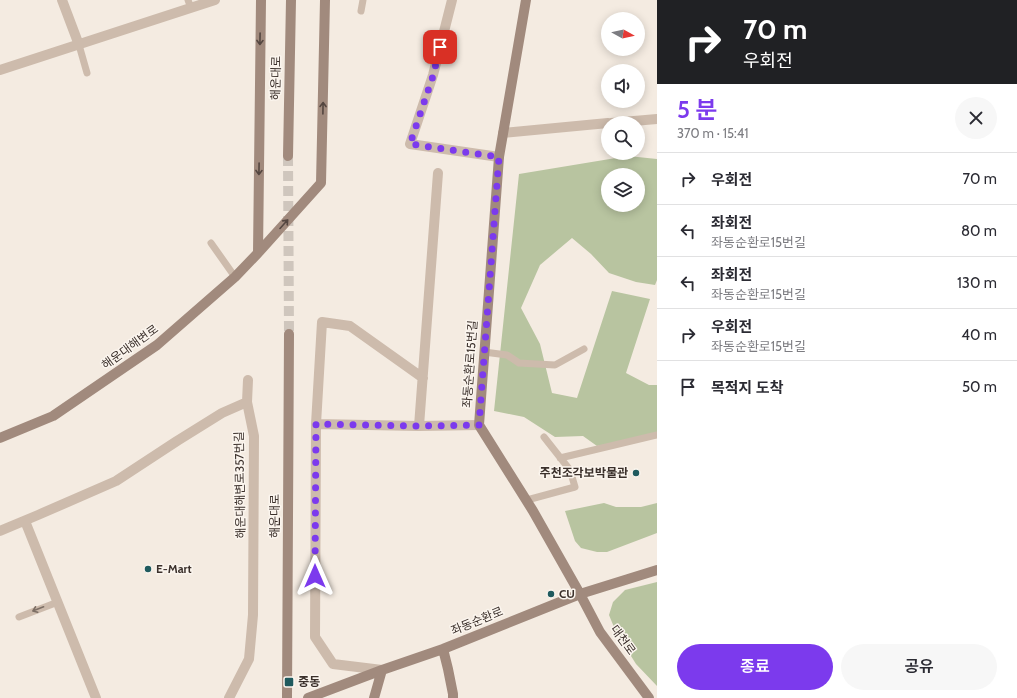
<!DOCTYPE html>
<html lang="ko">
<meta charset="utf-8">
<style>
:root{--surface:#fff;--page:#f7f7f7;--text:#2b2b33;--muted:#7c7c81;--line:#e1e1e2;--accent:#7c3aed}
body{margin:0;font-family:Cabin,"Noto Sans KR",sans-serif;background:var(--page);color:var(--text);height:100vh;display:flex;flex-direction:column;font-size:15px;white-space:nowrap}
*{box-sizing:border-box;margin:0}
p{font-size:13px;color:var(--muted)}
.icon{flex:none;width:22px;height:22px;fill:none;stroke:currentColor;stroke-width:2;stroke-linecap:round;stroke-linejoin:round}
.map{position:relative;flex:1;overflow:hidden}
.panel{display:flex;flex-direction:column;background:var(--surface);width:360px}
.panel>*{flex:none}
.hud{background:#202124;color:#fff;overflow:hidden}
.needle{width:26px;rotate:98deg}
.buttons{position:absolute;left:601px;top:12px;display:grid;gap:8px}
.buttons a{display:grid;place-items:center;width:44px;height:44px;border-radius:50%;background:var(--surface);box-shadow:0 2px 10px #0003;font-size:20px}
.pin{position:absolute;display:grid;place-items:center;width:34px;height:34px;color:#fff;margin:-17px;border-radius:8px;box-shadow:0 2px 6px #0006}
.me{position:absolute;width:44px;margin:-22px;rotate:0deg;stroke-linejoin:round;filter:drop-shadow(0 0 3px #0008)}
.turn{display:flex;align-items:center;gap:14px;height:84px;padding:0 20px;font-size:18px}
.turn .icon{width:52px;height:52px;stroke-width:2.5}
.turn b{display:block;font-size:28px;line-height:34px}
.round{display:grid;place-items:center;flex:none;width:42px;height:42px;border-radius:21px;background:var(--page)}
.summary{display:flex;align-items:center;justify-content:space-between;height:68px;padding:0 20px}
h1{font-size:24px;font-weight:600;line-height:30px;color:var(--accent)}
.button{display:flex;gap:8px;margin-top:auto;padding:8px 20px}
.button a{flex:1;height:46px;border-radius:24px;background:var(--accent);color:#fff;font-size:16px;font-weight:600;line-height:46px;text-align:center}
.button a+a{background:var(--page);color:var(--text)}
ul{padding:0;list-style:none}
li{display:flex;align-items:center;gap:12px;height:52px;padding:0 20px;border-top:1px solid var(--line)}
li div{flex:1}
li b{display:block;font-size:15px}
li em{font-style:normal}
main{display:flex;flex:1;min-height:0}
.map>svg:first-child{display:block}
</style>
<main>
<div class="map">
<svg width="657" height="698" viewBox="0 0 657 698">
<rect width="100%" height="100%" fill="#f4ebe1"/>
<path fill="#b8c4a0" fill-rule="evenodd" d="M628,156L657,159V280L655,285L636,282L609,273L591,254L572,238L540,265L521,308L540,344L552,393L577,398L612,291L650,299L626,373L649,385H657V434L597,446L583,436L555,437L524,417L494,411L519,174ZM608,175H638V205H608Z
M604,503L616,507H641L657,503V533L607,552H597L581,548L575,541L565,511Z
M657,582V686L636,664L616,632L609,615L613,602L625,590Z"/>
<g fill="none" stroke-linecap="round" stroke-linejoin="round">
<path stroke="#cfc6bd" stroke-width="10" stroke-dasharray="10 5" stroke-linecap="butt" d="M288,156L289,334"/>
<path stroke="#cdbbac" stroke-width="7" d="M188,0L191,8
M361,11L363,0
M79,45L87,73
M211,243L235,277
M484,352L507,355L519,363L555,365L584,349
M560,458L657,435
M527,500L575,487L570,470L544,437
M19,617L58,602"/>
<path stroke="#cdbbac" stroke-width="10" d="M62,0L79,45
M452,0L433,75L410,144L499,157
M0,70L215,0
M611,123L657,119
M503,133L608,123
M247,402L248,380
M316,424L322,322L350,326L423,378
M419,426L438,173
M25,521L96,698
M0,531L38,515L116,481L177,441L222,413L247,402L254,436L253,615L249,659L229,698
M382,670L333,664L315,637L316,424L419,426L479,425"/>
<path stroke="#a18a7d" stroke-width="10" d="M526,0L499,157L479,425L533,511L580,594L600,632L649,698
M288,156L291,0
M258,253L261,0
M0,438L53,416L157,345L235,277L258,253L321,183L325,0
M443,649L448,669L453,694V698
M287,698L289,334
M308,698L382,670L443,649L580,594L657,570
M374,698L382,670"/>
</g>
<defs><path id="oneway-shaft" d="M-6 0H5M1.5-3L5.5 0L1.5 3" fill="none" stroke-width="1.6" stroke-linecap="round" stroke-linejoin="round"/></defs>
<g stroke="#544640">
<use href="#oneway-shaft" transform="translate(260 39) rotate(91)"/>
<use href="#oneway-shaft" transform="translate(323 108) rotate(-89)"/>
<use href="#oneway-shaft" transform="translate(259 169) rotate(91)"/>
<use href="#oneway-shaft" transform="translate(284 224) rotate(-48)"/>
</g>
<use stroke="#7d6f65" href="#oneway-shaft" transform="translate(38 609) rotate(159)"/>
<g fill="none" stroke-linecap="round" stroke-linejoin="round">
<path stroke="#7c3aed" stroke-width="7" stroke-dasharray="0 12.6" d="M315,576L316,424L419,426L479,425L499,157L410,144L433,76L440,47"/>
</g>
<g fill="#1f5a5e" stroke="#fbf5ee" stroke-width="1.5">
<circle cx="636" cy="473" r="4"/>
<circle cx="148" cy="569" r="4"/>
<circle cx="551" cy="594" r="4"/>
<rect x="284" y="677" width="10" height="10" rx="2"/>
</g>
<g text-anchor="middle" stroke-width="3" stroke-linejoin="round" paint-order="stroke">
<g font-size="12" fill="#3b302b" stroke="#fbf5ee">
<text transform="translate(276 78) rotate(-89)" y="4">해운대로</text>
<text transform="translate(130 347) rotate(-36)" y="4">해운대해변로</text>
<text transform="translate(470 364) rotate(-86)" y="4">좌동순환로15번길</text>
<text transform="translate(240 485) rotate(-91)" y="4">해운대해변로357번길</text>
<text transform="translate(275 516) rotate(-90)" y="4">해운대로</text>
<text transform="translate(477 621) rotate(-22)" y="4">좌동순환로</text>
<text transform="translate(623 640) rotate(54)" y="4">대천로</text>
</g>
<g font-size="12" font-weight="bold" fill="#3b302b" stroke="#fbf5ee" text-anchor="start">
<text x="628" y="477" text-anchor="end">주천조각보박물관</text>
<text x="156" y="573">E-Mart</text>
<text x="559" y="598">CU</text>
<text x="298" y="686">중동</text>
</g>
</g>
</svg>
<div class="buttons">
<a><svg class="needle" viewBox="-14 -14 28 28"><path d="M0-13l5 13h-10z" fill="#e53935"/><path d="M0 13l5-13h-10z" fill="#7c7c81"/></svg></a>
<a><svg class="icon" aria-label="sound" viewBox="0 0 24 24"><path d="M4 9h4l5-4v14l-5-4H4zM17 9q2 3 0 6"/></svg></a>
<a><svg class="icon" aria-label="search" viewBox="0 0 24 24"><circle cx="10" cy="10" r="6"/><path d="M15 15l6 6"/></svg></a>
<a><svg class="icon" aria-label="layers" viewBox="0 0 24 24"><path d="M12 4l9 5-9 5-9-5zM3 14l9 5 9-5"/></svg></a>
</div>
<div class="pin" style="left:440px;top:47px;background:#d93025"><svg class="icon" aria-label="arrive" viewBox="0 0 24 24"><path d="M6 21V4h12l-3 4 3 4H6"/></svg></div>
<svg class="me" style="left:315px;top:576px" viewBox="-20 -20 40 40"><path d="M0-17L14 15 0 8-14 15z" fill="#7c3aed" stroke="#fff" stroke-width="4"/></svg>
</div>
<section class="panel">
<div class="hud">
<div class="turn"><svg class="icon" aria-label="right" viewBox="0 0 24 24"><path d="M7 20v-9h11M14 6l5 5-5 5"/></svg><div><b>70 m</b>우회전</div></div>
</div>
<div class="summary"><div><h1>5 분</h1><p>370 m · 15:41</p></div><a class="round"><svg class="icon" aria-label="close" viewBox="0 0 24 24"><path d="M6 6l12 12M18 6L6 18"/></svg></a></div>
<ul>
<li><svg class="icon" aria-label="right" viewBox="0 0 24 24"><path d="M7 20v-9h11M14 6l5 5-5 5"/></svg><div><b>우회전</b></div><em>70 m</em></li>
<li><svg class="icon" aria-label="left" viewBox="0 0 24 24"><path d="M17 20v-9H6M10 6l-5 5 5 5"/></svg><div><b>좌회전</b><p>좌동순환로15번길</p></div><em>80 m</em></li>
<li><svg class="icon" aria-label="left" viewBox="0 0 24 24"><path d="M17 20v-9H6M10 6l-5 5 5 5"/></svg><div><b>좌회전</b><p>좌동순환로15번길</p></div><em>130 m</em></li>
<li><svg class="icon" aria-label="right" viewBox="0 0 24 24"><path d="M7 20v-9h11M14 6l5 5-5 5"/></svg><div><b>우회전</b><p>좌동순환로15번길</p></div><em>40 m</em></li>
<li><svg class="icon" aria-label="arrive" viewBox="0 0 24 24"><path d="M6 21V4h12l-3 4 3 4H6"/></svg><div><b>목적지 도착</b></div><em>50 m</em></li>
</ul>
<div class="button"><a>종료</a><a>공유</a></div>
</section>
</main>
